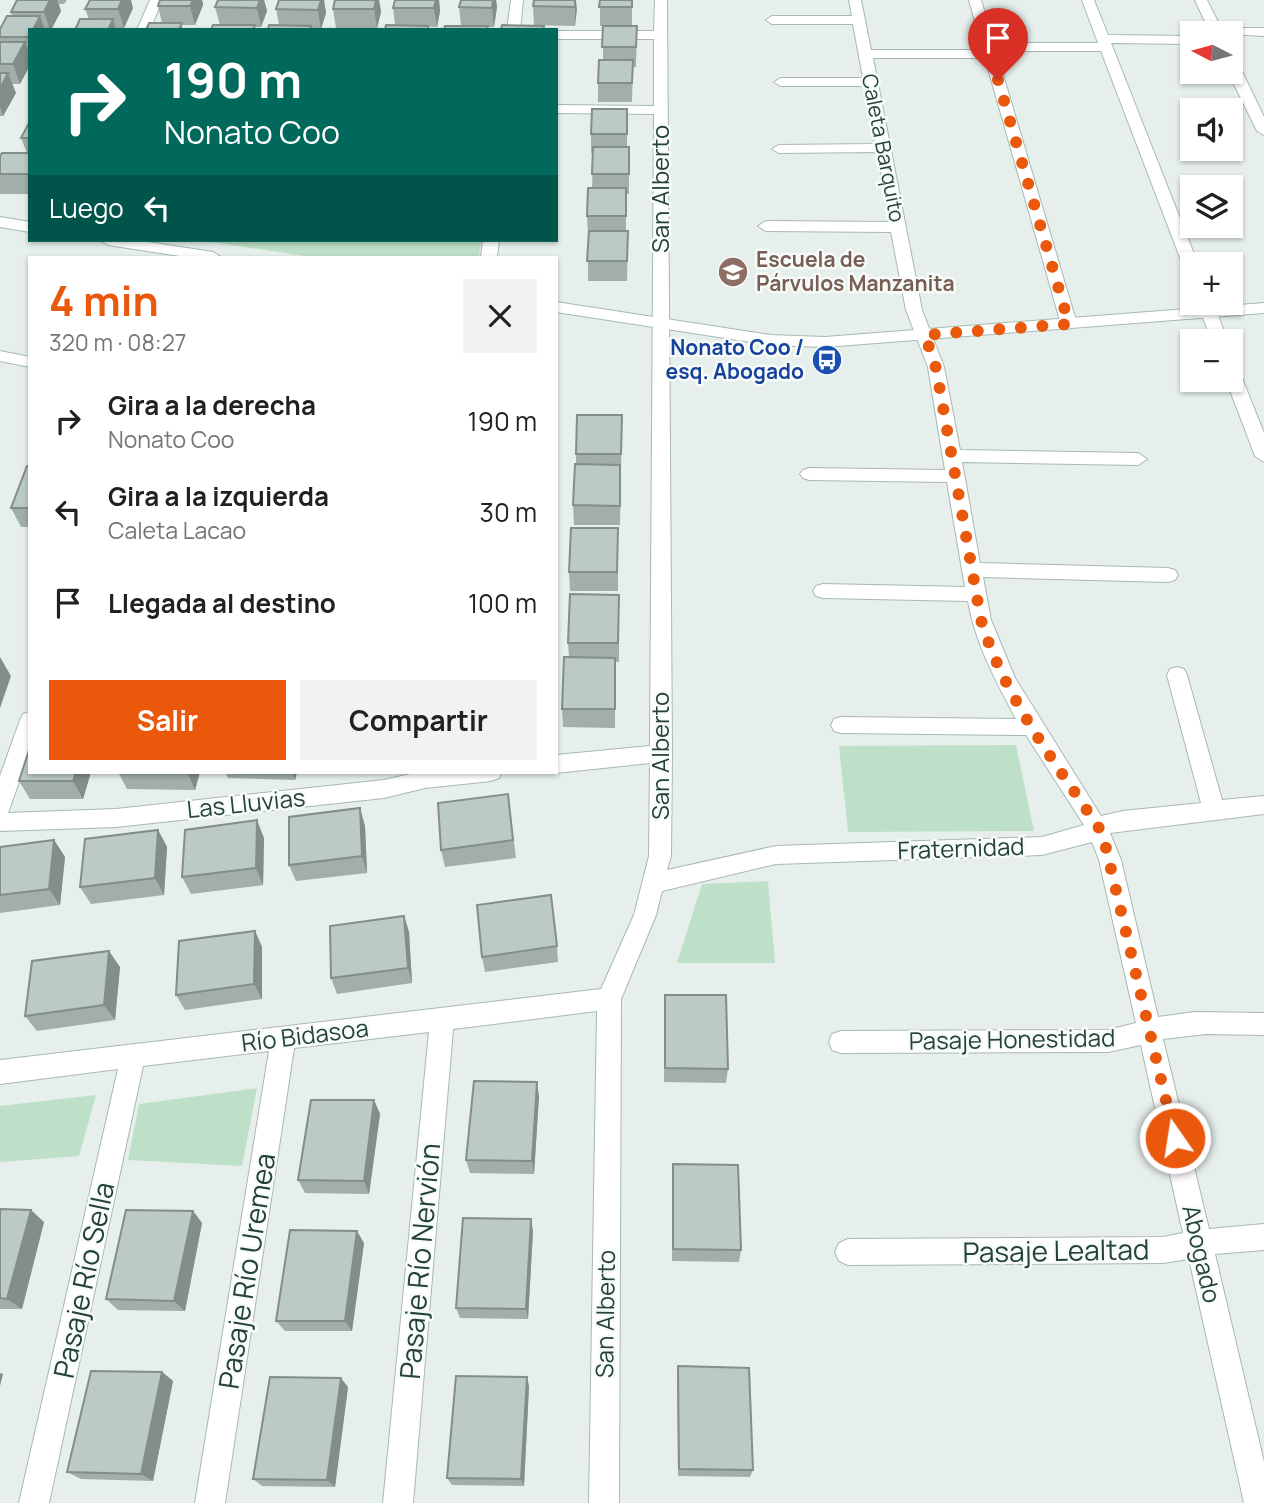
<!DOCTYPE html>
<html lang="es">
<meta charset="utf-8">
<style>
:root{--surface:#fff;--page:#f2f2f2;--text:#202124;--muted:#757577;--accent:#ea580c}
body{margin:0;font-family:Manrope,sans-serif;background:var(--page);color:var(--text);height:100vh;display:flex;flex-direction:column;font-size:26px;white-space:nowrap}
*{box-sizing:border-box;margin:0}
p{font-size:23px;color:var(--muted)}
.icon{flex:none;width:38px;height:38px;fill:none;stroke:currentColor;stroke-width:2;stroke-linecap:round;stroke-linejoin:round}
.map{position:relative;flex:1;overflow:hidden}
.drawer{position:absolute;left:28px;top:256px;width:530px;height:518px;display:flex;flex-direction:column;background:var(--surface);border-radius:0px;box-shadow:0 2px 5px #0004}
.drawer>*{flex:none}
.top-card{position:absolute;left:28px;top:28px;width:530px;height:214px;border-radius:0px;box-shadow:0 2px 5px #0004;background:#00695c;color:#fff;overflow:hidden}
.needle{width:46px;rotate:276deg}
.tools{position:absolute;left:1180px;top:21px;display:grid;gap:14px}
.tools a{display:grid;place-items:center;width:63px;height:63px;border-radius:0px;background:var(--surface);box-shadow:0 2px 5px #0004;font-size:35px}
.pin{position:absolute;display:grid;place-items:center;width:60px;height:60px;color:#fff;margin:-72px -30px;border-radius:50% 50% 50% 0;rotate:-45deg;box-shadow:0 0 7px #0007}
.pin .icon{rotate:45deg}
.me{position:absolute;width:77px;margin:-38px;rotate:347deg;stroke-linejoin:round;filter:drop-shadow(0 0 5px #0008)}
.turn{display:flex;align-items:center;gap:24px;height:147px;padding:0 21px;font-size:32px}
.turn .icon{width:91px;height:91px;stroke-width:2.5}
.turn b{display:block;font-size:49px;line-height:60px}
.then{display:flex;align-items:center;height:66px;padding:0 21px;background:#0003;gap:14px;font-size:26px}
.round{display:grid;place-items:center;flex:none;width:74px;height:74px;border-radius:0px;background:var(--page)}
.overview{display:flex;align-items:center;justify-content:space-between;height:119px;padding:0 21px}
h1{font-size:42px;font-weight:700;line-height:52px;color:var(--accent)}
.action{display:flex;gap:14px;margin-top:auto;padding:14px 21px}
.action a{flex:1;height:80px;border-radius:0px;background:var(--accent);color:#fff;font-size:28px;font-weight:700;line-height:80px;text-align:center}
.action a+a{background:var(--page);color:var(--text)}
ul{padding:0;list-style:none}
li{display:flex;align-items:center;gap:21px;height:91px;padding:0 21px}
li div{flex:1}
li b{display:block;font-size:26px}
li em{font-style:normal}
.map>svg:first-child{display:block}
</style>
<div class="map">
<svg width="1264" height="1503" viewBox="0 0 1264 1503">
<rect width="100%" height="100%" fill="#e6efeb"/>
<path fill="#bfe0c8" d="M198,240H481L479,257H312Z
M1016,745L1034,831L848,832L839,746Z
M768,881L775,963H677L702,884Z
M257,1088L242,1166L128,1160L139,1104Z
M96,1095L79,1156L0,1162V1106Z"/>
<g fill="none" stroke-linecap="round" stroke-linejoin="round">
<g stroke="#a8b8b2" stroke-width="2">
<path id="minor" d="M150,0H162L150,30H137Z
M511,0H523L520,30H507Z
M655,0H667L672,753L671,856L667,870L776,846L1042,837L1084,825L1026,735L841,733L834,731L831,725L834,719L841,717L1016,719C996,681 975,643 968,601L823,598L816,596L813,591L816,586L823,584L965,587L947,482L809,480L803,478L800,474L803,470L809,468L945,470L928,367L906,310L891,232L766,231L758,226L766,221L890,222L877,152L779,153L772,149L779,145L875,144L865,86H781L774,82L781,78H863L853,24H772L766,20L772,16H852L849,0H861L871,50H983L969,0H981L994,43H1098L1082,0H1094L1108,35L1192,36V44L1111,43L1198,264H1192V273L1184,268L1101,51H996L1077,324L1069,329L1061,324L985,58H873L922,310L944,367L960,450L1138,453L1147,459L1138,465L962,462L980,563L1168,568L1175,570L1178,575L1175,580L1168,582L983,577L991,620L1015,678L1101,816L1123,811L1201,803L1167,675L1170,669L1177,667L1184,669L1187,675L1222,800L1264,796V814L1110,833L1121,860L1158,1017L1195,1012L1264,1013V1035L1206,1034L1163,1039L1209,1229L1264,1224V1250L1215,1254L1264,1462V1503H1244L1189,1259L1163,1263L848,1265L839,1261L835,1252L839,1243L848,1239L1163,1237L1183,1233L1141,1045L1108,1052L841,1053L832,1050L829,1042L832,1034L841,1031L1108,1030L1136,1023L1099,860L1092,842L1042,855L776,864L662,891L656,915L621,999L619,1503H589L597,1011L453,1029L413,1503H383L429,1032L294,1048L225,1503H195L269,1051L143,1066L49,1503H19L118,1069L0,1084V1060L601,989L634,915L649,856L650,763L556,773L553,772H556V755L650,746L654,114L556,113V105L654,106V39H556V31H654Z
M1195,0H1207L1221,28H1264V36L1210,33Z
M1230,57L1237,61L1264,117V135L1257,131L1228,72Z
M483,240H499L497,257H481Z
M1197,303H1213L1228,341H1212Z
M0,351L30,357V367L0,361Z
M1230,363L1238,368L1264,433V462L1255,456L1226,380H1230Z
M30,712V751L8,813L116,809L384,780L419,772H502L499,778L491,781L425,788L384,798L116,827L0,831V776L20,720L23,714Z"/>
</g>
<g stroke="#a4bbb3" stroke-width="2">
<path id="secondary" d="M0,217L30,222V232L0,227Z
M100,240H135L213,252L221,257H186L108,245Z
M556,302L770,335L825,337L1264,303V313L825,347L770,345L556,312Z"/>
</g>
<use href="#minor" fill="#fff" fill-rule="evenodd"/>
<use href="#secondary" fill="#fff" fill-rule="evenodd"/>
</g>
<path fill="#a1aea9" d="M17,0H67L64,4H59L61,11L51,30H30V65L20,84H12L16,93L3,116H0V29L12,16L11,12Z
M160,0H202L203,5L195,25H182L183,30H146L162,23L158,6Z
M218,0H264L267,11L261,27H255L256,30H211L220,25L215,7Z
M279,0H324L326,13L321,29L268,30L279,25L276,9Z
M379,0L381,12L377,28H336L333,9Z
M439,0L440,11L437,27L395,25L393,8Z
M461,0H496L497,7L494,27H488V30H444L461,26L459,7Z
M576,0L575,26L534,25L533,6Z
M600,0H632V26H637L636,67H633L632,102H598V83L603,60V26H600Z
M133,8L124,28H116V30L89,19L85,9Z
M627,109V147L629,167V194H626V231H628L627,281H588V236L587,216L592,188L593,153H591V134Z
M30,121V194H0V156L27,153L21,138Z
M622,415L620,525H574L573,505L576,464V454Z
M30,466V527H21L11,508Z
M618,528V591H570L569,572Z
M619,595V662H615V728L563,727L562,709L569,657L568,643Z
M91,772L83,799H30L19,781Z
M118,772H200L195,790L127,789Z
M225,772H297L295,780L228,778Z
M508,794L516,858L445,867L441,850Z
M365,826L367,873L296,881L289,865Z
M158,830L167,847L164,895L91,904L80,887Z
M264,838L263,885L191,894L182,877Z
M54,840L65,857L60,905L0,913V847Z
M404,916L409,932L412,983L337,994L331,978Z
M255,931L262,947V999L185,1010L176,995Z
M557,946L558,962L485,972L482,957Z
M120,967L115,1020L37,1031L25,1016Z
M665,995L728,1069L726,1083L664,1082Z
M539,1096L534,1174L470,1173L466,1160Z
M374,1100L380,1114L369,1194L305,1193L298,1180Z
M673,1164L741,1250L739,1262L672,1261Z
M0,1209L44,1222L22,1309H0Z
M193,1211L202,1223L185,1311L118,1310L106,1299Z
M533,1231L528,1319L460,1318L456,1308Z
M364,1243L352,1331H285L276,1321Z
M678,1366L753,1470L750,1477L678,1476L677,1376Z
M162,1372L173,1381L153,1481L81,1479L67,1472Z
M529,1386L524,1486L452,1485L447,1478Z
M348,1387L335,1487L262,1486L253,1479Z"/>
<path fill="#838d89" d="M50,0H57L61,11L51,30H50L44,12Z
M122,0H131L133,8L124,28L118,9Z
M193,0H202L203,5L195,25L190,6Z
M260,0H264L267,11L261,27L257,8Z
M321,0H324L326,13L321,29L318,10Z
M376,0H379L381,12L377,28L374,9Z
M436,0H439L440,11L437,27L434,8Z
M493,0H496L497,7L494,27L492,8Z
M575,0H576L577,10L575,26Z
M40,16L45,30H33Z
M113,19L116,30H108Z
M25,42L30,57V65L20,84L13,64Z
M8,73L16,93L3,116L0,107V89Z
M0,657L11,676L0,708Z
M76,772H91L83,799L73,781Z
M187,772H200L195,790Z
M292,772H297L295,780Z
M360,808L365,826L367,873L362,856Z
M257,820L264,838L263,885L256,868Z
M158,830L167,847L164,895L155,878Z
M54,840L65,857L60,905L49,889Z
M404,916L409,932L412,983L408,968Z
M255,931L262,947V999L254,984Z
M109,951L120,967L115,1020L104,1005Z
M537,1082L539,1096L534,1174L532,1161Z
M374,1100L380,1114L369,1194L364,1181Z
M31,1210L44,1222L22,1309L7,1299Z
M193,1211L202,1223L185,1311L174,1301Z
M531,1219L533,1231L528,1319L526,1309Z
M357,1231L364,1243L352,1331L345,1321Z
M162,1372L173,1381L153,1481L141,1474Z
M0,1373L3,1374L0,1386Z
M527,1377L529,1386L524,1486L521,1479Z
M341,1378L348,1387L335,1487L327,1480Z"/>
<path fill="#bbcac4" stroke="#838d89" stroke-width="2" d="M17,0H50L44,12H11Z
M90,0H122L118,9H85Z
M160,0H193L190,6H158Z
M218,0H260L257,8L215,7Z
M279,0H321L318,10L276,9Z
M335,0H376L374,9H333Z
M395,0H436L434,8H393Z
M461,0H493L492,8L459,7Z
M534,0H575V7L533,6Z
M600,0H632V7H599Z
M7,16H40L33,30H30L29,37H0V29Z
M80,19H113L108,30H75Z
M149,23H182L179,30H146Z
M213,25H255L253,30H211Z
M269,25L311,26L310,30H268Z
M386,25L428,26V30H385Z
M502,25L544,26L543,30H501Z
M445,26H488L487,30H444Z
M603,26H637L636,47H602Z
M0,42H25L13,64H0Z
M599,60H633L632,83H598Z
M0,73H8L0,89Z
M592,109H627V134H591Z
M30,121V138H21Z
M593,147H629V174H592Z
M2,153H30V174H0V156Z
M588,188H626V216H587Z
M589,231H628L627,261H587Z
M577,415H622L621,454H576Z
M575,464L620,465V506L573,505Z
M27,466H30V508H11Z
M571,528H618L617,572H569Z
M570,594L619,595L618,643H568Z
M564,657L615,658V709H562Z
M30,747V772H76L73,781H19Z
M508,794L513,840L441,850L438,803Z
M360,808L362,856L289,865V817Z
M257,820L256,868L182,877L185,830Z
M158,830L155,878L80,887L85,839Z
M54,840L49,889L0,895V847Z
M551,895L557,946L482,957L477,905Z
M404,916L408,968L331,978L330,926Z
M255,931L254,984L176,995L179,941Z
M109,951L104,1005L25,1016L32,961Z
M665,995H726L728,1069L665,1068Z
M474,1081L537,1082L532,1161L466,1160Z
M311,1100H374L364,1181L298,1180Z
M673,1164L738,1165L741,1250L673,1249Z
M0,1209L31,1210L7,1299L0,1298Z
M126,1210L193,1211L174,1301L106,1299Z
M463,1218L531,1219L526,1309L456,1308Z
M290,1230L357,1231L345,1321H276Z
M678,1366L749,1368L753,1470L679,1469Z
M91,1371L162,1372L141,1474L67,1472Z
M456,1376L527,1377L521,1479L447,1478Z
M270,1377L341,1378L327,1480L253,1479Z"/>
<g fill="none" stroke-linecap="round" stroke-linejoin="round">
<path stroke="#ea580c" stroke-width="12" stroke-dasharray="0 21.6" d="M998,80L1069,324L925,335L936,368L981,620C1004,697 1055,762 1099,828L1105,844L1175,1138"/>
</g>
<defs>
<g id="school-disc" transform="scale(1.575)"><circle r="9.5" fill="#8d6e63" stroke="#f7fbf9"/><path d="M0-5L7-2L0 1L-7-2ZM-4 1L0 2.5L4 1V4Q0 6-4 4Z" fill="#fff"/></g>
<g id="bus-disc" transform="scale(1.575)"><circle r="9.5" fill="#1a4fb4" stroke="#f7fbf9"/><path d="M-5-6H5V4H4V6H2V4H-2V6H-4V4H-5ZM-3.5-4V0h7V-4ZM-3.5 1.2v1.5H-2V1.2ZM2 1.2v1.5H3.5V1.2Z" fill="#fff"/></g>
</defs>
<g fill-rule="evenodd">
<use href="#school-disc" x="733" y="272"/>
<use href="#bus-disc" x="827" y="360"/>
</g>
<g text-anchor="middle" stroke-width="5" stroke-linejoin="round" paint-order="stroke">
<g font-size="21" fill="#24423a" stroke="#f7fbf9">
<text transform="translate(883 148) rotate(79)" y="7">Caleta Barquito</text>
</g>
<g font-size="21" font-weight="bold" fill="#785e54" stroke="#f7fbf9" text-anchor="start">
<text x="756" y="267">Escuela de<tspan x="756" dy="24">Párvulos Manzanita</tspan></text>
</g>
<g font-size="21" font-weight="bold" fill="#164399" stroke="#f7fbf9" text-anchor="end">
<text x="804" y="355">Nonato Coo /<tspan x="804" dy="24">esq. Abogado</tspan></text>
</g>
<g font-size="24" fill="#24423a" stroke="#f7fbf9">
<text transform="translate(661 189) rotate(-90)" y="8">San Alberto</text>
<text transform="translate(661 756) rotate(-90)" y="8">San Alberto</text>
<text transform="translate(246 804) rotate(-6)" y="8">Las Lluvias</text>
<text transform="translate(961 849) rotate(-2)" y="8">Fraternidad</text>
<text transform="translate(305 1036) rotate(-7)" y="8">Río Bidasoa</text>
<text transform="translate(1012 1040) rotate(-1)" y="8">Pasaje Honestidad</text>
<text transform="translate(1201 1254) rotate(77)" y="8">Abogado</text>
<text transform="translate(606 1314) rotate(-89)" y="8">San Alberto</text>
</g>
<g font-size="28" fill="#24423a" stroke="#f7fbf9">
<text transform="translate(1056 1251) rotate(-1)" y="10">Pasaje Lealtad</text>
<text transform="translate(420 1261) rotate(-85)" y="10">Pasaje Río Nervión</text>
<text transform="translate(247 1271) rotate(-81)" y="10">Pasaje Río Uremea</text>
<text transform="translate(84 1280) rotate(-78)" y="10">Pasaje Río Sella</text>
</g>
</g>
</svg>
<div class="tools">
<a><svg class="needle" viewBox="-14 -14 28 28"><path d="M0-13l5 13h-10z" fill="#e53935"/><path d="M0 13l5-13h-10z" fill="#757577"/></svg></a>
<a><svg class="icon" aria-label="sound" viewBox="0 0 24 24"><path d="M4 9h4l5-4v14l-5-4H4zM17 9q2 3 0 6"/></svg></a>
<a><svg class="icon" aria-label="layers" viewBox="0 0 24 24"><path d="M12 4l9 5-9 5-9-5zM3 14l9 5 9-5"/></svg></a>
<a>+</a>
<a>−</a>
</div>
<div class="pin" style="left:998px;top:80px;background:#d93025"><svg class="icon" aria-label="arrive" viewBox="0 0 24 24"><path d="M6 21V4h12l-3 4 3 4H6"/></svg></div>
<svg class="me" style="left:1175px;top:1138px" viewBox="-20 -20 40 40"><circle r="17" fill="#ea580c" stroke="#fff" stroke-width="3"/><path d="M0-11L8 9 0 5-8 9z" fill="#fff"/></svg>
<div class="top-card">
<div class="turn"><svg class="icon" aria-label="right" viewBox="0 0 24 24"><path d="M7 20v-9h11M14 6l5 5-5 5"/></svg><div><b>190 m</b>Nonato Coo</div></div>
<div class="then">Luego<svg class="icon" aria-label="left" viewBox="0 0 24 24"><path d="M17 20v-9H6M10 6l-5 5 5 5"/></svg></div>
</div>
<section class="drawer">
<div class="overview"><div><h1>4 min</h1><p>320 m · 08:27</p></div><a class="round"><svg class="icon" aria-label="close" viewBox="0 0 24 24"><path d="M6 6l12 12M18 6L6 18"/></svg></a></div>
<ul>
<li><svg class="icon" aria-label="right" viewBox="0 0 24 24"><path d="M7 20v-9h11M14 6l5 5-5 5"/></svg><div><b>Gira a la derecha</b><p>Nonato Coo</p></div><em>190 m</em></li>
<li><svg class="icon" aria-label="left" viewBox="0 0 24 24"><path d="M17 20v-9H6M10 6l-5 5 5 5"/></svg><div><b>Gira a la izquierda</b><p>Caleta Lacao</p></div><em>30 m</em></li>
<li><svg class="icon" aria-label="arrive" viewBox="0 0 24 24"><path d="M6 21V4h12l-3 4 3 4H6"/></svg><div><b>Llegada al destino</b></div><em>100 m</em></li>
</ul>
<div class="action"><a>Salir</a><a>Compartir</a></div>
</section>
</div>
